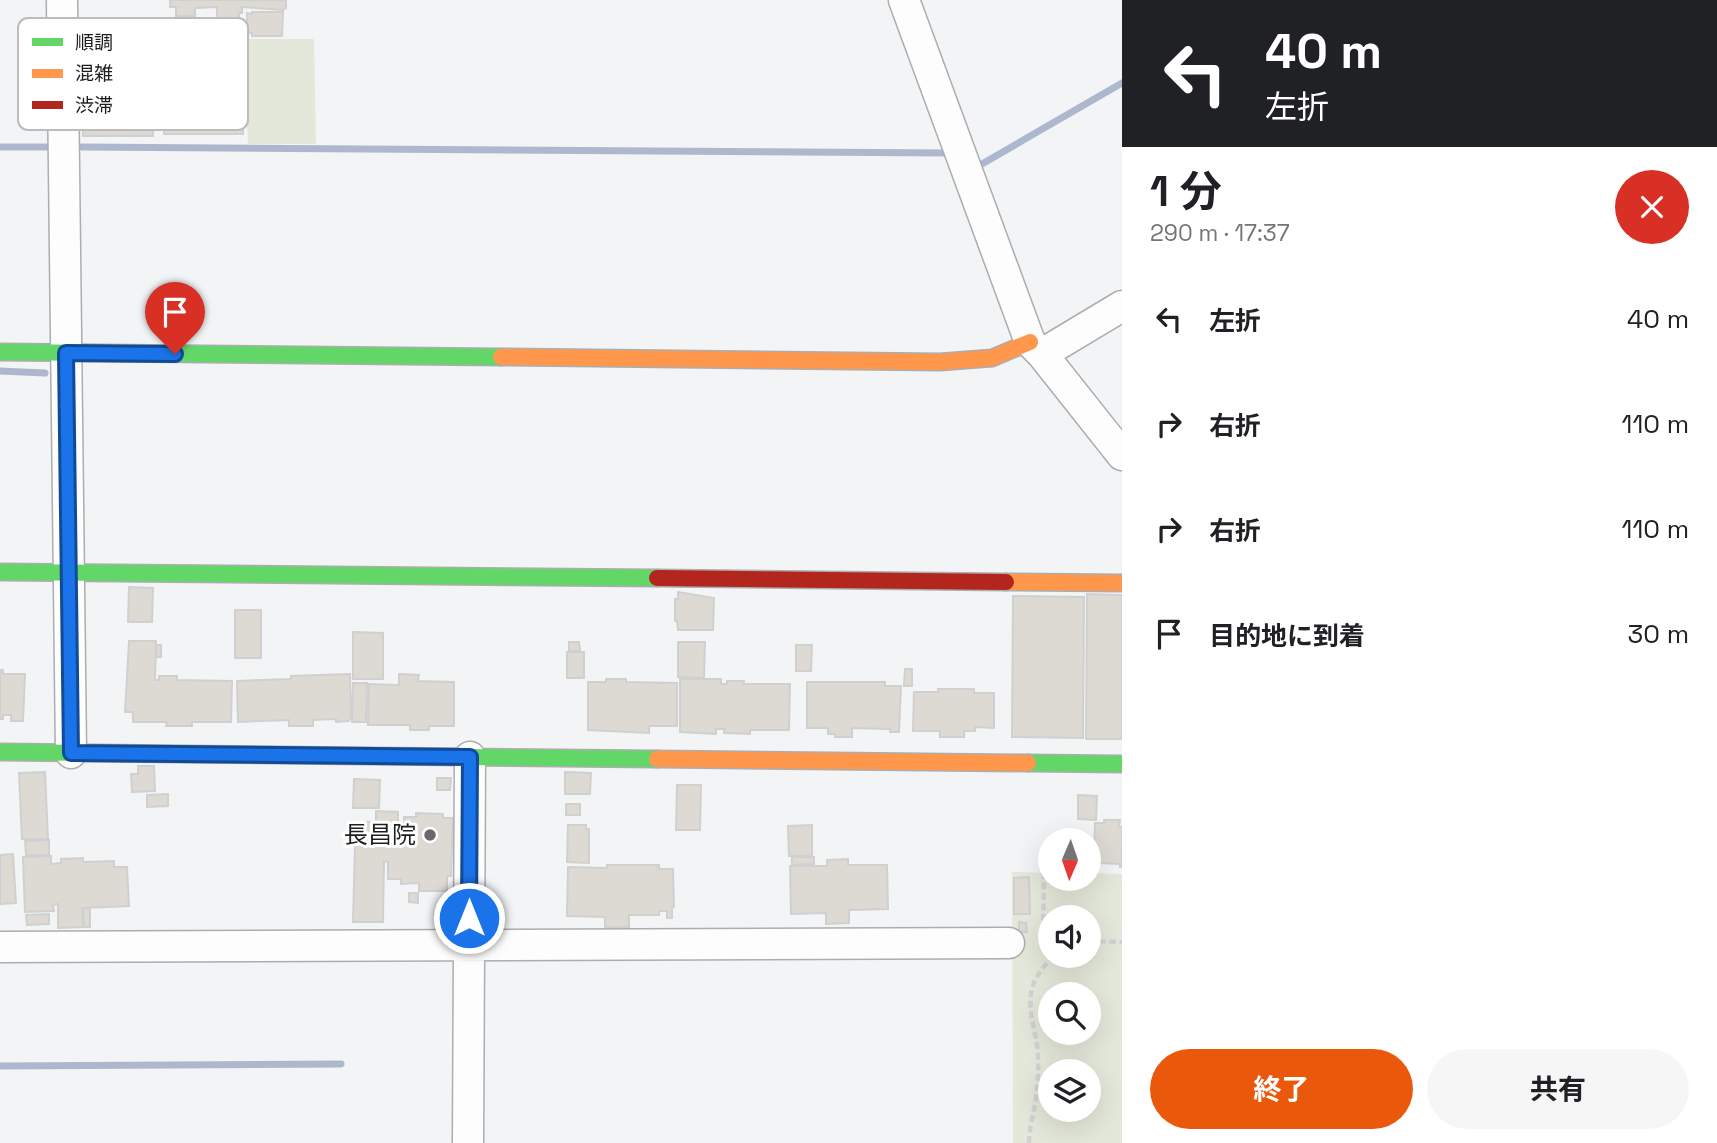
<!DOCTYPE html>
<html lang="ja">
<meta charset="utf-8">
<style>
:root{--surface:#fff;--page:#f6f6f6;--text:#202124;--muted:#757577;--accent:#ea580c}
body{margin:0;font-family:"Space Grotesk","Noto Sans JP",sans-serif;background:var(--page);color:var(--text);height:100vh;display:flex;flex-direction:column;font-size:26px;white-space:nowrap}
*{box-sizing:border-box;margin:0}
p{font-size:23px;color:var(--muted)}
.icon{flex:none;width:38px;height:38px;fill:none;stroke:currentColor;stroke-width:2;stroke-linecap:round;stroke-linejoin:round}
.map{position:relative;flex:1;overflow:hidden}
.sheet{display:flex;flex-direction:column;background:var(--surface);width:595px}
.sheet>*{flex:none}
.banner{background:#202124;color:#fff;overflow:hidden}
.needle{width:46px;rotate:182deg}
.fabs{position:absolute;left:1038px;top:828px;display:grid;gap:14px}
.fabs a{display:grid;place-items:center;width:63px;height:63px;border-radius:50%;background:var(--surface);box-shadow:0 7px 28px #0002;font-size:35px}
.pin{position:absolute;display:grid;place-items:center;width:60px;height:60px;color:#fff;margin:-72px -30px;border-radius:50% 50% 50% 0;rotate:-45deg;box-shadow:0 0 7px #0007}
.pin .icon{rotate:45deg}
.me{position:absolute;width:77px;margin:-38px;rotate:0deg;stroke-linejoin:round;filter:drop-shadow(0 0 5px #0008)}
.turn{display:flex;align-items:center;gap:24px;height:147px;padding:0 28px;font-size:32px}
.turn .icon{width:91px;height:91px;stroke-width:2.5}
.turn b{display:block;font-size:49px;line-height:60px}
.round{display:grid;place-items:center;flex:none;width:74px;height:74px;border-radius:37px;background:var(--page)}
.summary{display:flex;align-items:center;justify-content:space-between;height:119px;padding:0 28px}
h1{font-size:42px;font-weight:700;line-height:52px}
.action{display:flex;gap:14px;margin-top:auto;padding:14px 28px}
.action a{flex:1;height:80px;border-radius:42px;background:var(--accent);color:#fff;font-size:28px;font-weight:700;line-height:80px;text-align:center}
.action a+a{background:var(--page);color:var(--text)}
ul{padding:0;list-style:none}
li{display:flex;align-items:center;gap:21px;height:105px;padding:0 28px}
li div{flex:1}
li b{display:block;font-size:26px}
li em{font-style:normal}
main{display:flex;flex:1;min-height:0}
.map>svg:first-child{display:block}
</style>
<main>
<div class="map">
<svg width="1122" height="1143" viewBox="0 0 1122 1143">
<rect width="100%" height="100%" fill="#f2f4f6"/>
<path fill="#e4e8da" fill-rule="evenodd" d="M244,39H314L316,144H248Z
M1012,872L1050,873V878H1088L1089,873L1122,874V1143H1013ZM1050,917H1088V956H1050ZM1050,994H1088V1032H1050ZM1050,1071H1088V1110H1050Z"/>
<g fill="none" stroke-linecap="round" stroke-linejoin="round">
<path stroke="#adb8ce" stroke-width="7" d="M0,147H47
M82,147L948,153
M982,164L1122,83
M0,371L45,373
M0,1066L341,1064"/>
</g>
<path fill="#dddad4" stroke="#d0d0d1" stroke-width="2" d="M170,0H286V8L283,10L242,7V13H239V22H217V7L195,8V16H176V7H170Z
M252,12H283L282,36H252V33H247V13L252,14Z
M165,77H219V89H243V134H164Z
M84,82H153V136H83Z
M129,587L153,588L152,622H128Z
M678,592L714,598L713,630H678L677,621H675V599H678Z
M1087,594L1122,595V739H1086Z
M1013,596L1084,597L1083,738L1012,737Z
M235,610H261V658H235Z
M353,632L383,633V679H353Z
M129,641H156L155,680H159V676H177V680L232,681L231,722H192V726H166L167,722H133V712H125Z
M569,642H579L580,651H569Z
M678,642H705L704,678L678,677Z
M156,645H161V657L156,656Z
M796,645H812L811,671H796Z
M567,652H584V678H567Z
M905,669H912V686H904Z
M0,670H3V674H25L23,721H11V715H3V719H0Z
M350,674L351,718L349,721L336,722V719L313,720V726H289V720L238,722L237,681L291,679V676Z
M399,674L419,675L418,681L454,682V726H429V730H410V725H368L369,684L399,685Z
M606,679H626V682L677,683V726H649V733L588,730V682H606Z
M680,679H721V684H727V681H744L743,684H790L789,730H750V734L724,733V729H716V734L680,732Z
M807,682H885V686H901L899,732H890V729L852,728V737H835V734H828V728H807Z
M353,683H367L366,722H352Z
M938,689H974V693H994V728L975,727V731H964V737H940V731H913L914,692H938Z
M138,766H154L155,791L132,792L131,774H138Z
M45,772L48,839H22L19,773Z
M565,772L591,773L590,794H565Z
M437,778H451L450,790H437Z
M354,779L380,780L379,808H353Z
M677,785H701L700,830H676Z
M168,794V806L147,807V795Z
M1078,795L1097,796L1096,820L1078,819Z
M566,804H580V815H566Z
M376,811L398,812V824L404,825V817H416V813L443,814V818H453L451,876H447V891H419V883L401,884V879H388V862L384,861L383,922H353L355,844H352L353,822H376Z
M1104,820H1120L1119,827H1122V867H1120V864L1098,863L1099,855H1094L1095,823H1104Z
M568,825H586V829H589V863L567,862Z
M812,825V856H789L788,826Z
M49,840V855H26L25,841Z
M13,854L16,903L0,904V855Z
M51,856V864L61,863V859L83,858V862L114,861V867H127L129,906L82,908L83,927L58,928V904L53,905L54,911L25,912L23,857Z
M792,857H814V864L792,865Z
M848,859V865H887L888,909L849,910V923L826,924V913L791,914L790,866H827V860Z
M607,865H659V869H673L674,907H672V918H667V911H659V915H629V927H605V917L567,916L568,867L607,868Z
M1029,877L1030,914H1014V878Z
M409,893H418V903L409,902Z
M90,908V927H84L83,909Z
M49,914V924L27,925L26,915Z
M1019,922L1026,923L1027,932H1019Z"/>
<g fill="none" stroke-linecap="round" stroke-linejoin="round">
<g stroke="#acadae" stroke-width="33">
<path id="street" d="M62,0L71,753
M904,0L1030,342L1042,354L1122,455
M1042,354L1122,306
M0,947L1009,943
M468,1143L470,757"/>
</g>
<g stroke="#acadae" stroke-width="19">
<path id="fast" d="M0,352L501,357
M0,572L657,578
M0,752L657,759
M1028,763L1122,764"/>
</g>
<g stroke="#acadae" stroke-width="19">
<path id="slow" d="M501,357L940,362L992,358L1030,342
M1006,582L1122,583
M657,759L1028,763"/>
</g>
<g stroke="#acadae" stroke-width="19">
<path id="jam" d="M657,578L1006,582"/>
</g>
<path stroke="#d2d2d2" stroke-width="4.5" stroke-dasharray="7 3.5" stroke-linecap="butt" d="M1044,872L1043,940L1050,953
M1088,941L1122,942
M1029,1143C1029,1125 1036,1107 1037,1089C1038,1076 1039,1059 1037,1045C1030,1007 1021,987 1054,956"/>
<use href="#street" stroke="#fdfdfe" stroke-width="30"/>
<use href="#fast" stroke="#63d668" stroke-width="16"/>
<use href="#slow" stroke="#ff974d" stroke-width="16"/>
<use href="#jam" stroke="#b3261e" stroke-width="16"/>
</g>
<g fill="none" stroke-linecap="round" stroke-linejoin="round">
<g stroke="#114b97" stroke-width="18">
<path id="route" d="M175,354L66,353L71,753L470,757L469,918"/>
</g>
<use href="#route" stroke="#1a73e8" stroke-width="12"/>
</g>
<circle fill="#68696a" stroke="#fff" stroke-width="2.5" cx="430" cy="835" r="7"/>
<g text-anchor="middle" stroke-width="6" stroke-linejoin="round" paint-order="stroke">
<g font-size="24" fill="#1d1e1f" stroke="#fff" text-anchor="end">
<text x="416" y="843">長昌院</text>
</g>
</g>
<rect x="18" y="18" width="230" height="112" rx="10" fill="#fff" stroke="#bbbcbc" stroke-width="2"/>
<rect x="32" y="38" width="31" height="8" fill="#63d668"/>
<rect x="32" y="69" width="31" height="9" fill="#ff974d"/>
<rect x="32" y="101" width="31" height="8" fill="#b3261e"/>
<g font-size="19" fill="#1d1e1f">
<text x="75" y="49">順調</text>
<text x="75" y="80">混雑</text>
<text x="75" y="112">渋滞</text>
</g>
</svg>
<div class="fabs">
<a><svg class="needle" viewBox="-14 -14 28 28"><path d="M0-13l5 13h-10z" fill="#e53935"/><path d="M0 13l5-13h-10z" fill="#757577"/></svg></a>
<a><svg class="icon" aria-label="sound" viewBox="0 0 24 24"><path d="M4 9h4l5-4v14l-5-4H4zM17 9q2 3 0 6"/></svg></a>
<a><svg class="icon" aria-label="search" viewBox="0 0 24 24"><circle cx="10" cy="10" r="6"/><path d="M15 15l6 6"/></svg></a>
<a><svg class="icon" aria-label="layers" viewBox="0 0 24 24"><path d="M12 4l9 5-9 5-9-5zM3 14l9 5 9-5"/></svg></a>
</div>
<div class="pin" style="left:175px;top:354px;background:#d93025"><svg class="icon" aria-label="arrive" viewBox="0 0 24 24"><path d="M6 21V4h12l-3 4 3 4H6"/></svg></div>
<svg class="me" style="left:469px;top:918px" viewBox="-20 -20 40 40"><circle r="17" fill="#1a73e8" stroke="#fff" stroke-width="3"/><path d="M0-11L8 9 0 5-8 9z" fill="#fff"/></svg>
</div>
<section class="sheet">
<div class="banner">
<div class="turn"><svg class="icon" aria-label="left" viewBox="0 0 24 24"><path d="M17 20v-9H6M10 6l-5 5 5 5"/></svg><div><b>40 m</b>左折</div></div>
</div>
<div class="summary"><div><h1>1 分</h1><p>290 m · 17:37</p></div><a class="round" style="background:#d93025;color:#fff"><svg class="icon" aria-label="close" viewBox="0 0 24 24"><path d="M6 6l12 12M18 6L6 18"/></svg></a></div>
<ul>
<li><svg class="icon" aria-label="left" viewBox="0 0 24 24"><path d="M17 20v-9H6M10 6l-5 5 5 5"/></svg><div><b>左折</b></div><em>40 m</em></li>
<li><svg class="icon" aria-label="right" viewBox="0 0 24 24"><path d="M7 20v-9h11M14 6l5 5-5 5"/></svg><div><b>右折</b></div><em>110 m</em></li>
<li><svg class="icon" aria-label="right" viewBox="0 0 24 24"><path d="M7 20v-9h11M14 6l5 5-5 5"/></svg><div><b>右折</b></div><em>110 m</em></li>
<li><svg class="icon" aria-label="arrive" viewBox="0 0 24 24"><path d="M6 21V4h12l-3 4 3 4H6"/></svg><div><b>目的地に到着</b></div><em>30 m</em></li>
</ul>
<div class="action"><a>終了</a><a>共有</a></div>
</section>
</main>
